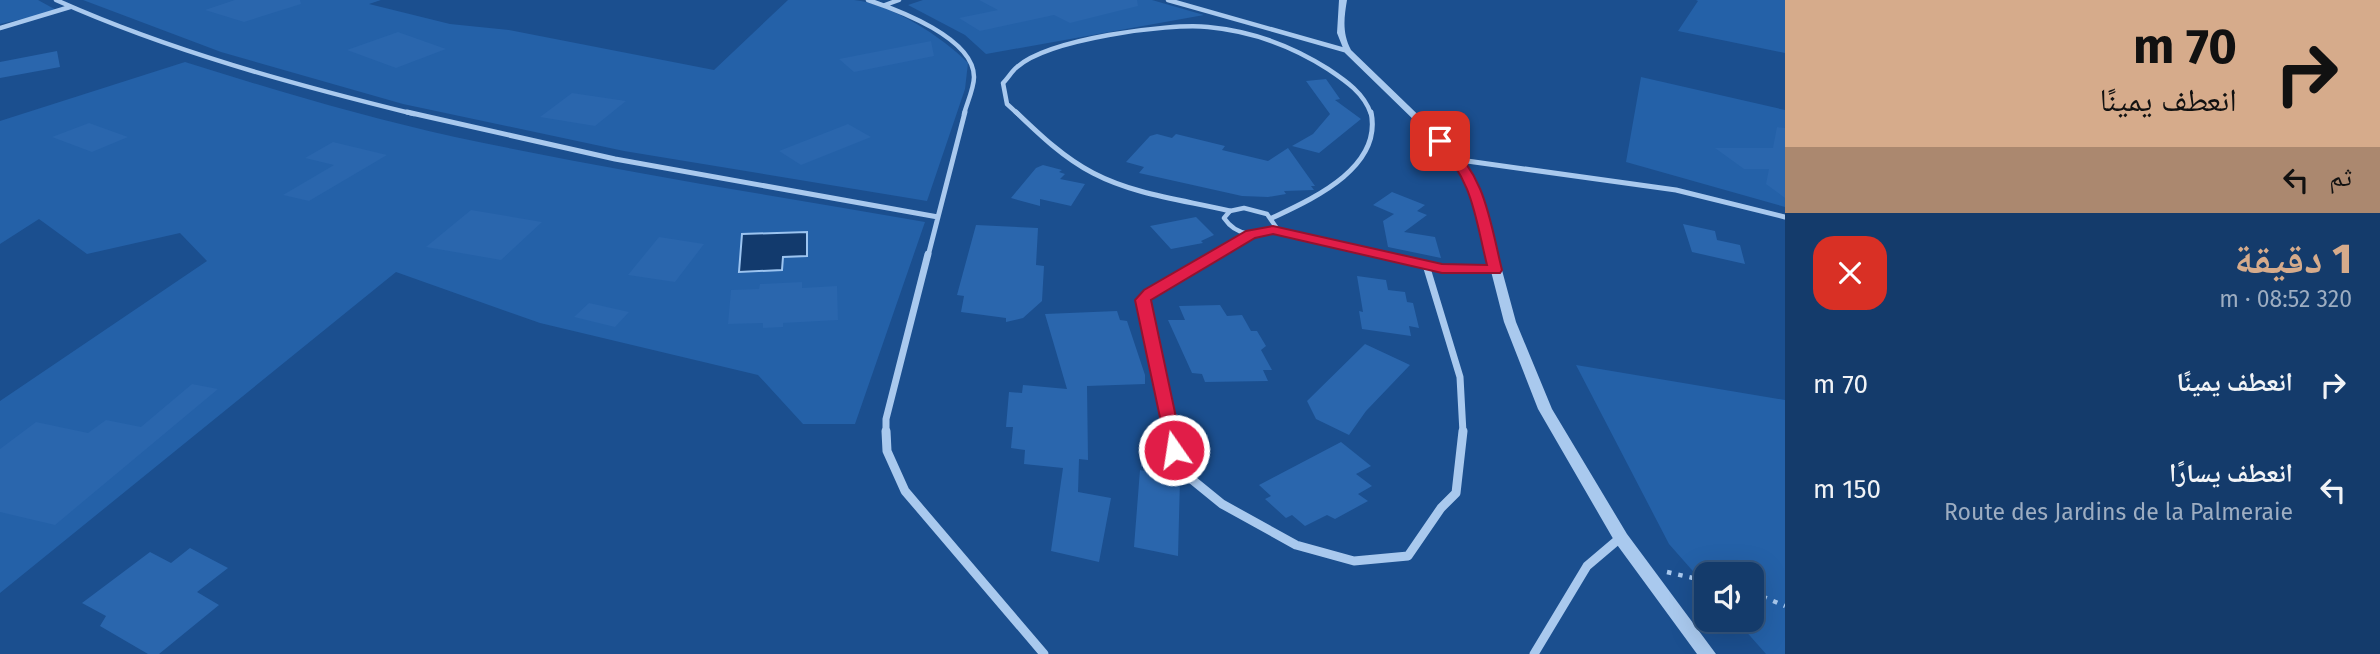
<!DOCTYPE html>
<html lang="ar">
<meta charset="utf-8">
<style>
:root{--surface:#143b6b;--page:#214673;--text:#f1f3f6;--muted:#9dadc1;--line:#33557e;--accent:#d6ab8b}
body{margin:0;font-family:"Fira Sans","Noto Naskh Arabic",sans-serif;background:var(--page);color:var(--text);direction:rtl;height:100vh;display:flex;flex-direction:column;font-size:26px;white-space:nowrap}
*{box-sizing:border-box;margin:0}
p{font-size:23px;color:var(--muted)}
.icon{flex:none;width:38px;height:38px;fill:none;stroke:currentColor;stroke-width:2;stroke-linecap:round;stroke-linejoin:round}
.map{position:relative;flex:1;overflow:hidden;direction:ltr}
.panel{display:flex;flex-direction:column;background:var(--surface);width:595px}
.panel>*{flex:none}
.top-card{background:#d6ab8b;color:#111;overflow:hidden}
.fabs{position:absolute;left:1694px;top:562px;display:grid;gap:14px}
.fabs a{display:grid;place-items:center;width:70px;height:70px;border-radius:14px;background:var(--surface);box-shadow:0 7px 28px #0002,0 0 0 2px var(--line);font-size:35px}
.pin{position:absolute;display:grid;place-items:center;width:60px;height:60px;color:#fff;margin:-30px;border-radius:14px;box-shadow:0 4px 10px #0006}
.me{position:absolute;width:77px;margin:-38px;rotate:347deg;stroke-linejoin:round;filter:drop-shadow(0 0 5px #0008)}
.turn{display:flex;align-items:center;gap:24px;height:147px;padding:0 28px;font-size:32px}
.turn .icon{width:91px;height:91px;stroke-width:2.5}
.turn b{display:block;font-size:49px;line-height:60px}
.then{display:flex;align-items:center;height:66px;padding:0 28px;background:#0003;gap:14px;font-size:26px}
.round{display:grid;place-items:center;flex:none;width:74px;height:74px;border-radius:21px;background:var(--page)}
.overview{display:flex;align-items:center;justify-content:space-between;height:119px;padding:0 28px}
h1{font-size:42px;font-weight:800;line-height:52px;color:var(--accent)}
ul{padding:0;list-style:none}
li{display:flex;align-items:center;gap:21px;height:105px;padding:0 28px}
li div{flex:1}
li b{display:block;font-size:26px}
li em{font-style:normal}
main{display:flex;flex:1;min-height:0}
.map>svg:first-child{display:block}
</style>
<main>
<section class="panel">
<div class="top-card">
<div class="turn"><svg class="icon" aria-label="right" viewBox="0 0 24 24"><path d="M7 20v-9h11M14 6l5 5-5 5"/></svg><div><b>70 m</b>انعطف يمينًا</div></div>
<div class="then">ثم<svg class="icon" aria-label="left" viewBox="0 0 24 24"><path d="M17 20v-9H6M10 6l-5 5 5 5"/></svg></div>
</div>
<div class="overview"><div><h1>1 دقيقة</h1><p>320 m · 08:52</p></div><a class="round" style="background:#d93025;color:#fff"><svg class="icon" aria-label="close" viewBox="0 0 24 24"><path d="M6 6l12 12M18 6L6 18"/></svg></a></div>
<ul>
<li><svg class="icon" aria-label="right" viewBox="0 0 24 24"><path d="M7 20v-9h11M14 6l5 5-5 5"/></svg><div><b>انعطف يمينًا</b></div><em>70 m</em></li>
<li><svg class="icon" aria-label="left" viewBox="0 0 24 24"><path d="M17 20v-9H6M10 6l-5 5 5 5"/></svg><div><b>انعطف يسارًا</b><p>Route des Jardins de la Palmeraie</p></div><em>150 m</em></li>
</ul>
</section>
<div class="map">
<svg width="1785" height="654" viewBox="0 0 1785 654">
<rect width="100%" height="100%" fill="#1b4f8f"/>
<path fill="#2461a8" d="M0,0H38L58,11L0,24Z
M83,0H381L369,4L450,24L509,30L714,70L788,0C810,0 832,0 854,0C890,3 944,38 968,63L965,89L927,201L624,151L403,104L221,52Z
M923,0H1152L1204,15L986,54L965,35L908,5Z
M1696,0H1785V53L1678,31L1698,1Z
M185,62C274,90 364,117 455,137C611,170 768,195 925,222L855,424H803L758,375L540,323L396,272L0,593V401L207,261L180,233L87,254L39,219L0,244V121Z
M1641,77L1785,110V207L1626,162Z
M1576,365L1785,400V654H1766L1736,620H1752V574H1706V586L1669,544Z"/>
<path fill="#123a6d" stroke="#9cc4f0" stroke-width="2" d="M807,232V256L783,257L782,270L739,272L742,234Z"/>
<path fill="#2a66ad" d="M235,0H300L301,4L244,22L205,10Z
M979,0H1137L1138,6L1070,23L1054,15L980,31L959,18L998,10Z
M398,32L446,49L396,68L347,50Z
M931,41L934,56L854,72L839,59Z
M57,51L60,67L0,78V62Z
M1326,79L1340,99L1335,100L1361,119L1319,153L1292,146L1313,134L1330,114L1306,81Z
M572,93L626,101L595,126L540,117Z
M89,123L128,137L92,152L52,137Z
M848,124L871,137L801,165L779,151Z
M1777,127L1785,128V198L1766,184L1769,169H1744L1715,148H1773Z
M1157,134L1172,138L1176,134L1225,146L1222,150L1268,161L1288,148L1315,186H1311L1314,190L1284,191L1286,194L1268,197L1242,196L1139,173L1144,167L1126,162L1150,136Z
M333,142L387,155L309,201L283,195L334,165L305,158Z
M1043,165L1062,170L1059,172L1065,174L1060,179L1085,184L1071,206L1040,199V206L1011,198L1036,168Z
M1392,192L1425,205L1417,211L1427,215L1404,232L1435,237L1441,258L1388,247L1383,221L1394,214L1373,205Z
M471,210L542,222L501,260L426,247Z
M1196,217L1214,235L1201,241L1203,243L1171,249L1150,226Z
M1683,224L1715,231L1717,240L1740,245L1745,264L1692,252Z
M976,225L1038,228L1036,265L1044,266L1042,301L1023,318L1006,322V318L961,312L964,296L957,295Z
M659,237L704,244L675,282L628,275Z
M1357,276L1386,280L1388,290L1405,292L1407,302L1413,303L1419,328L1409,326L1411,336L1362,329L1359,311L1363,312Z
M802,282V288L837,286L838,320L783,323V327L763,328V323L728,324L731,290L759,289L760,284Z
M589,303L629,312L615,327L574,317Z
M1220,305L1227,316L1242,315L1251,331H1257L1266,346L1261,350L1272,370H1263L1268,381L1205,382L1202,374L1192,373L1168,320H1185L1179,306Z
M1117,311L1120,320L1127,321L1145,375V384L1087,386L1088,460L1079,459L1078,492L1111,498L1099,562L1051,551L1063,468L1024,464L1025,450L1011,448L1013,427H1006L1009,392L1022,393L1023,385L1067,389L1045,314Z
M1365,344L1410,365L1366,411L1349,435L1316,419L1307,401Z
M192,384L218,389L55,525L0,512V449L36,422L88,433L106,420L141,427Z
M1341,442L1371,466L1356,474L1372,486L1358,494L1368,501L1335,519L1327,515L1305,526L1292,515L1286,518L1265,499L1271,496L1259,485Z
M1140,470L1180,479L1178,556L1134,547Z
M190,548L228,568L197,592L219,605L159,654H148L100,626L106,616L82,603L150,552L171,563Z"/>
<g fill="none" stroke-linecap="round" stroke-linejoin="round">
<path stroke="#a9c9ee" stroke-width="4.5" stroke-dasharray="4.5 7" stroke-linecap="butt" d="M1667,572L1706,581
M1752,592L1785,606"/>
<path stroke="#a9c9ee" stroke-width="4.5" d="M1244,208L1267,214L1276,227C1259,239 1236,236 1224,218L1230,211Z"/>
<path stroke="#a9c9ee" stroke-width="4.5" d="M56,0C170,51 292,84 414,114
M868,0C898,10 974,38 974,77C974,88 967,103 964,114
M1168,0L1348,51
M885,5L899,0
M0,28L70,7
M1018,114L1007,104L1003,83C1008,78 1012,71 1017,67C1049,39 1166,23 1208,27C1251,31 1292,46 1328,69C1346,81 1364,93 1371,114"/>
<path stroke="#a9c9ee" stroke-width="5" d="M407,112L615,159L938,217
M1016,112C1040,135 1064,158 1093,173C1135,195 1184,200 1230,211
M1460,160L1676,190L1785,217
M1272,218C1312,199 1383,168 1371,112
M1273,230L1386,256
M928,256L965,112
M1215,256L1251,234"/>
<path stroke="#a9c9ee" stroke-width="7" d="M1378,254L1442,269H1495
M1426,265L1460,377L1463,433
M886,433V419L928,254
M1171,433L1143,300L1218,254"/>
<path stroke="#a9c9ee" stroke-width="9" d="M886,431L887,451L905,491L1044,654
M1171,431L1179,469L1222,504L1296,545L1354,561L1408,556L1441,508L1456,493L1463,431
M1534,654L1587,566L1620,538"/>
<path fill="#a9c9ee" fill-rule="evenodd" d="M1339,0H1347C1344,18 1342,33 1351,50L1465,160L1480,189L1516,322L1552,409L1627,534L1716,654H1697L1615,542L1538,409L1504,322L1470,189L1456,161L1345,53L1337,33Z"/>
</g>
<path fill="#e11d48" stroke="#92132f" stroke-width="2" d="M1436,138H1444C1486,177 1489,217 1502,270L1500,273H1442L1273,234L1255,238L1151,300L1183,450L1174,457L1168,455L1135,300L1144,290L1246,231L1273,226L1442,264L1487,265C1475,217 1473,179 1436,144Z"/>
</svg>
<div class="fabs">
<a><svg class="icon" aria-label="sound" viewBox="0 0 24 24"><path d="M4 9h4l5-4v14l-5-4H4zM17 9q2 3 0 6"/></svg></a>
</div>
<div class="pin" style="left:1440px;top:141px;background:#d93025"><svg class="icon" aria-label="arrive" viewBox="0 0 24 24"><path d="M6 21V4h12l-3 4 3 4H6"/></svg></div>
<svg class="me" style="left:1174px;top:450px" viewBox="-20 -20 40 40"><circle r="17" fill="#e11d48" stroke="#fff" stroke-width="3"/><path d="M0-11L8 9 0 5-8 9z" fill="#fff"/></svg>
</div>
</main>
